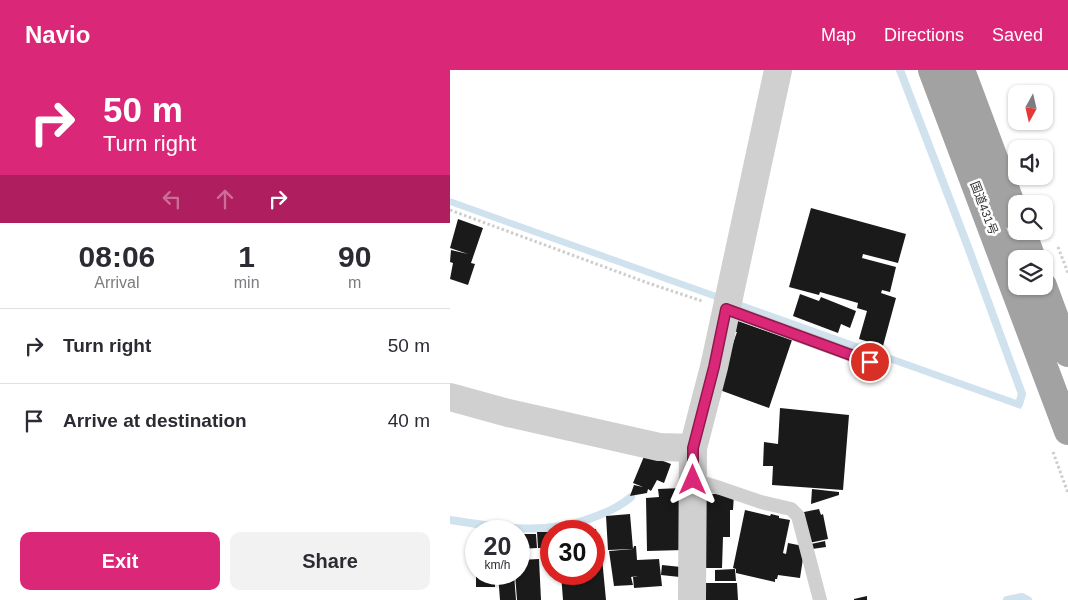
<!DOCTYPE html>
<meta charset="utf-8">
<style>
:root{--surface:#fff;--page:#f2f2f3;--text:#2b2b33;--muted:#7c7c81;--line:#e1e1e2;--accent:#db2777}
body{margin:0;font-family:Arial,"Noto Sans JP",sans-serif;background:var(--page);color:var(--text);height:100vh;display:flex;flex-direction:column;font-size:19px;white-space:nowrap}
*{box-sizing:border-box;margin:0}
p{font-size:16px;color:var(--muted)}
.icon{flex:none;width:28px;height:28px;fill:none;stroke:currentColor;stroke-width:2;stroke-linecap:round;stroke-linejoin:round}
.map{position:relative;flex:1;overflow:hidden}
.drawer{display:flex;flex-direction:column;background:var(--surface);width:450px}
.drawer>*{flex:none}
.top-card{background:#db2777;color:#fff;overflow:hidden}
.needle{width:32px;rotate:188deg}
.controls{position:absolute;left:558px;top:15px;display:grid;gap:10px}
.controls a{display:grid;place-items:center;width:45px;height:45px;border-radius:10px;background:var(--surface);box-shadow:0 1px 4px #0004;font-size:25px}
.speed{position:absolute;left:15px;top:450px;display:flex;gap:10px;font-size:25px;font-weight:700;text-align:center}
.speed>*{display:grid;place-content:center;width:65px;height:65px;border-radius:50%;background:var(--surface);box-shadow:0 1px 4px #0004;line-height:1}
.speed small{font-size:12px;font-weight:400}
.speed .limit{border:8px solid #d22;background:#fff;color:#111}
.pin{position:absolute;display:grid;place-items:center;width:42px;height:42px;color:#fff;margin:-21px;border:2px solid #fff;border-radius:50%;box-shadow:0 1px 5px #0007}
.me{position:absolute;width:55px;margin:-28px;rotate:0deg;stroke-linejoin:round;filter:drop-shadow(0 0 4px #0008)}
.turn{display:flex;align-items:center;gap:18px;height:105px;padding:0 20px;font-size:22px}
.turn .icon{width:65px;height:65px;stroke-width:2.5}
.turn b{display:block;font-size:35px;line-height:42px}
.lanes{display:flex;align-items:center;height:48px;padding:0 20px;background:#0003;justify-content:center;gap:25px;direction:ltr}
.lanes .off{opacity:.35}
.eta{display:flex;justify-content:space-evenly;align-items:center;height:85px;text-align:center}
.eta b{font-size:30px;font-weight:700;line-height:35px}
.cta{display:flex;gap:10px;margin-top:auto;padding:10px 20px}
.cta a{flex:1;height:58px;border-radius:10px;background:var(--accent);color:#fff;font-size:20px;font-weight:700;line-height:58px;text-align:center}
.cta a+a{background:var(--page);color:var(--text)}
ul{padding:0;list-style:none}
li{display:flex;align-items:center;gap:15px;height:75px;padding:0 20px;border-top:1px solid var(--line)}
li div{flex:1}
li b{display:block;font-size:19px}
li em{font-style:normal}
header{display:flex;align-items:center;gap:30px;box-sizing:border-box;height:70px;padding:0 25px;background:var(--accent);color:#fff}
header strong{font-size:24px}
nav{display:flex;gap:28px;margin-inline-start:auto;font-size:18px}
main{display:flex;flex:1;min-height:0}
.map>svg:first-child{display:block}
</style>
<header>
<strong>Navio</strong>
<nav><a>Map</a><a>Directions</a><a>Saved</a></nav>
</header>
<main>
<section class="drawer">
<div class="top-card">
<div class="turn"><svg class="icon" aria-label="right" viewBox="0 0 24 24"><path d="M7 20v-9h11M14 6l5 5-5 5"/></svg><div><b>50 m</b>Turn right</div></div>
<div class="lanes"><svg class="icon off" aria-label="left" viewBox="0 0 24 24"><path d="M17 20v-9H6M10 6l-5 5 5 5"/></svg><svg class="icon off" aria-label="ahead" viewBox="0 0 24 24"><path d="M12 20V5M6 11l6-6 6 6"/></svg><svg class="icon" aria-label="right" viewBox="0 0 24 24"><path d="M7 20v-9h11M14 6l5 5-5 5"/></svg></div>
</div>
<div class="eta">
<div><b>08:06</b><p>Arrival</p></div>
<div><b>1</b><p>min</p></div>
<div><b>90</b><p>m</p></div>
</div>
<ul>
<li><svg class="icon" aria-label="right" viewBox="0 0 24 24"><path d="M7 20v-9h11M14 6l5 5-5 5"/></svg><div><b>Turn right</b></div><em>50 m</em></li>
<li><svg class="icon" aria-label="arrive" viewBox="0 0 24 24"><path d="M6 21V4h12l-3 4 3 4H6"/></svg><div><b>Arrive at destination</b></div><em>40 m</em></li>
</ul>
<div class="cta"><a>Exit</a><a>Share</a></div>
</section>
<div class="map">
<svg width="618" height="530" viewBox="0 0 618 530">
<rect width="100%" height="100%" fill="#fff"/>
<path fill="#cfe2ee" d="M0,128L572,332L571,339L0,135Z"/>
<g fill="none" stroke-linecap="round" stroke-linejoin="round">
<path stroke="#cfe2ee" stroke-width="8" d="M450,0L518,177L572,324L569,334
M0,450C51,458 98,466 147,446C159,441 171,436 181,427
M557,530L572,527L578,530"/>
</g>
<path fill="#1a1a1a" d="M361,138L456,164L448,193L413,184L412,188L446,197L440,222L432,220L431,223L446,228L433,276L409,269L417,241L407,238L408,233L370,222L369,225L339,217Z
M8,149L33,158L21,193L25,194L18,215L0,209L3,193L0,192L1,180L18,184L0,178Z
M350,224L369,231L371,227L406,241L400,258L391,254L388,263L343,246Z
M285,250L342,270L319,338L267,319L287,262L282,261Z
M330,338L399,345L393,420L322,415L323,396H313L314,372L328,374Z
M195,384L221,394L214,413L207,410L201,421L198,419L197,423L180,426L184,415L193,417L183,413Z
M232,418L233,480L197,481L196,428L209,427L208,419Z
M362,419L389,422V425L361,434Z
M251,424H284L283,440H280V467H273L272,498H248Z
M369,439L371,445L373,444L378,469L359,473L354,442Z
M295,440L320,446L321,444L329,446V448L340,450L333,483L336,484L338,473L353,476L354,482L350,508L328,505L327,509H325V512L286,503V499L283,498Z
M180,444L183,479L158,480L156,446Z
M146,459L147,467H150L156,530H113L111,504H144V461H139V460Z
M87,462H101V478H88Z
M69,464H86L87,478L69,479Z
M375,471L376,477L362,479L361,474Z
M184,476H186L187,490L209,489L212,516L184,518L183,507L188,506L181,507L183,515L164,516L159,481L183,479Z
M89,489L91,530H67L65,504H69V490Z
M212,495L231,497L230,507L211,505Z
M285,499L286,511H265V500Z
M26,504H45V517H26Z
M48,504H64L66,530H50Z
M249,513H287L288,530H249Z
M417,526V530H404V529Z"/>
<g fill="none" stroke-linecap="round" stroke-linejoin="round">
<path stroke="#cdcdcd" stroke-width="3" stroke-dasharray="2.5 2.5" stroke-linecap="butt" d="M594,139L598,150
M0,140L198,213L252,231
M608,177L618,203
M603,382L618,423"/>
<path stroke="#d0d0d0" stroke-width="14" d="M276,239L421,292
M243,410L270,418L311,432L341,439L348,446L370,530"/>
<path stroke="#d0d0d0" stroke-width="28" d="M0,327L58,343L209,377L243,378
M242,530L243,378L264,297L328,0"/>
<path stroke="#a2a2a2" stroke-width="28" d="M482,0L618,361
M511,0L566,147
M572,161L582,189
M593,216L618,283"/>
</g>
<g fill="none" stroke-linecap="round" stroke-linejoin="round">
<g stroke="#8e194d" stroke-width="12">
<path id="route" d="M243,410V378L264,297L276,239L420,292"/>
</g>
<use href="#route" stroke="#db2777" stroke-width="9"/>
</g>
<g text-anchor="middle" stroke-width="5" stroke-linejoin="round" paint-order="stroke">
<g font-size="12" fill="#333" stroke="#fff">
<text transform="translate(534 138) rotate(69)" y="4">国道431号</text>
</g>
</g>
</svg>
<div class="controls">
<a><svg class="needle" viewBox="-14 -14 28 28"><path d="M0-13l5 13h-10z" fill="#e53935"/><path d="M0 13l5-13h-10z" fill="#7c7c81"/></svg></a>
<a><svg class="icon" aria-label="sound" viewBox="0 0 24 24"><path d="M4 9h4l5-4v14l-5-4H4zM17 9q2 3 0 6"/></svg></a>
<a><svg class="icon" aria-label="search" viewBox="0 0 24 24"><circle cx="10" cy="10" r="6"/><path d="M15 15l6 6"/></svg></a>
<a><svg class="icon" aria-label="layers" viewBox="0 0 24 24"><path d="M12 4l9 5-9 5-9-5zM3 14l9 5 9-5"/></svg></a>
</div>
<div class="speed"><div>20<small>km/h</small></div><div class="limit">30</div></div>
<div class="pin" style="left:420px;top:292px;background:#d93025"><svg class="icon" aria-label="arrive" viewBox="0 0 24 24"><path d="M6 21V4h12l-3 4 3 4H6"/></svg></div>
<svg class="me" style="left:243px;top:410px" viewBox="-20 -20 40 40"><path d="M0-17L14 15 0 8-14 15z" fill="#db2777" stroke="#fff" stroke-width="4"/></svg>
</div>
</main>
